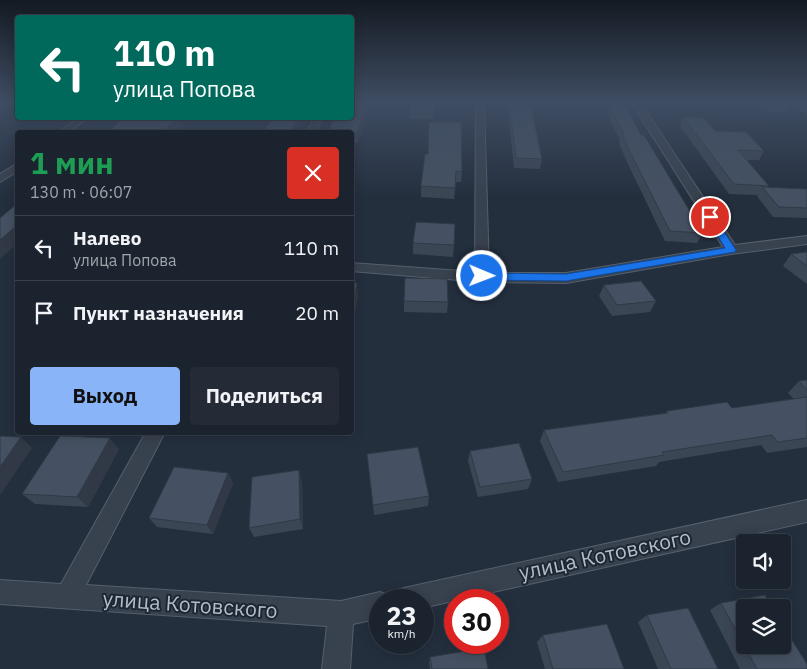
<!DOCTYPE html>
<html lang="ru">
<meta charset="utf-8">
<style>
:root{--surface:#1b232e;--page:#242b36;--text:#f1f3f6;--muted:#a0a4aa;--line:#39404a;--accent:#8ab4f8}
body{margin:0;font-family:"IBM Plex Sans",sans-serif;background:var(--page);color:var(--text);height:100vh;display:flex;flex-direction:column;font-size:19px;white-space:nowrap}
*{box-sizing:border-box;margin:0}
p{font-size:16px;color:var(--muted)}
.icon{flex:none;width:28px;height:28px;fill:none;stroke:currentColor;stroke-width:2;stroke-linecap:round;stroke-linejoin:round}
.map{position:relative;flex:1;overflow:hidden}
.details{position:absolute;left:15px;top:130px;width:339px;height:305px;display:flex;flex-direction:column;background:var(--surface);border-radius:5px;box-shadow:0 2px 12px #0003,0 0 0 1px var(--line)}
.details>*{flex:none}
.hud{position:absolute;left:15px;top:15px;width:339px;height:105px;border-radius:5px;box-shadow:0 2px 12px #0003,0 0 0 1px var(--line);background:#00695c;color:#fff;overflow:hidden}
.controls{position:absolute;left:736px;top:534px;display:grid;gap:10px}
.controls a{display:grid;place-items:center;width:55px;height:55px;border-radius:5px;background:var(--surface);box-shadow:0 2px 12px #0003,0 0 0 1px var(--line);font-size:25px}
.speed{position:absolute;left:369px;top:589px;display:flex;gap:10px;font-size:25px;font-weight:700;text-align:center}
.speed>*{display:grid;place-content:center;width:65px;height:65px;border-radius:50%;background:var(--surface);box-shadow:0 2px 12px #0003,0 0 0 1px var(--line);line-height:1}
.speed small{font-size:12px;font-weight:400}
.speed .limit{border:8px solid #d22;background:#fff;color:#111}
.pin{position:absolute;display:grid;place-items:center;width:42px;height:42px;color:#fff;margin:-21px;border:2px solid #fff;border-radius:50%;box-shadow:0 1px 5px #0007}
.me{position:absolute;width:55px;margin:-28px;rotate:91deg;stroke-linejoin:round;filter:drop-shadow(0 0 4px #0008)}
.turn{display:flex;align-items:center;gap:18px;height:105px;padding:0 15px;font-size:22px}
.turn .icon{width:65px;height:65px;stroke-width:2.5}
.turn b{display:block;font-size:35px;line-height:42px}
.round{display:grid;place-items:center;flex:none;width:52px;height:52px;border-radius:5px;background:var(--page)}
.summary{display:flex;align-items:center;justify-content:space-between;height:85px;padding:0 15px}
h1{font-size:30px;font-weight:800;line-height:38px;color:#1e9e55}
.cta{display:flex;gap:10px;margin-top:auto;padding:10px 15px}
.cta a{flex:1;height:58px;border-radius:5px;background:var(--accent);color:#111;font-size:20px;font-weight:800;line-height:58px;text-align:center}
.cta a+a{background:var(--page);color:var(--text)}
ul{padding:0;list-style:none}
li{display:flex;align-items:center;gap:15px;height:65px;padding:0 15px;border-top:1px solid var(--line)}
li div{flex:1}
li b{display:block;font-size:19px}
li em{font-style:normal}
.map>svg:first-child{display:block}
</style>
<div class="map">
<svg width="807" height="669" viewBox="0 0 807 669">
<rect width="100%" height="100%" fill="#242f3e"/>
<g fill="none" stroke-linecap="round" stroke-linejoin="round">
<g stroke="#565f6c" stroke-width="2">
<path id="street" d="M476,102H484L489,273H566L723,247L631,102H640L735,245L807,236V244L731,254L566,283L482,282L351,271V263L475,272Z
M793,102H803L807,106V113Z
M78,118H88L69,132H59Z
M314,118H323L315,132H307Z
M18,163V171L0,182V174Z
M146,432H165L86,585L341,601L380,592L389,596L390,600H380V618L353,624L350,669H322L327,626L0,604V580L61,584Z
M807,500V522L422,608V600H392L395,591L404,588Z"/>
</g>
<use href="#street" fill="#38414e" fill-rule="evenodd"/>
</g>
<path fill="#3b4654" d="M351,102H370L358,143H351V132L337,120Z
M434,102L433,119H410V109Z
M507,102H530L542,159L540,169L514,168Z
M753,102H790L791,103L786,112L762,111Z
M610,107L641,135L703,233L697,243L665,241L626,160L619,143L620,140L608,116Z
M683,117L764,151L759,160H747L769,186L768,187L807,189V218L773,217L757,196V195L729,194L680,126Z
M123,118H192L180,129L118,124L117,122Z
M425,154L462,172L461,182H456L454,199L421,197V186Z
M413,243L454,245L453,257L413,254Z
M807,252V284L783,266L791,254Z
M351,283L358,295L353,324H351Z
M604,285L656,301L650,312L612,316L599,296Z
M404,301L448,302L447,313L404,312Z
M807,380V447L767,453L761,445L659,462L656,466L558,482L540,441L544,430L665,413L667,411L732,408L794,399L788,393L799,381Z
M119,449L88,507L35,504L22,494Z
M470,451L532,479L528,489L478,497L468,461Z
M367,454L429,496L428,506L374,515Z
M228,473L233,483L213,534L157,527L149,518Z
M302,481L303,529L254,537L249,528Z
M721,603L807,669H740L710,610Z
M647,615L718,669H658L638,622Z
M543,635L624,669H545L537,642Z
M430,657L488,669H430L429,663Z"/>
<path fill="#303945" d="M367,102H370L358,143L357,133Z
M181,118H192L180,129L178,120Z
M298,118H305L297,132H291Z
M175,120L178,129L174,132H163Z
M16,226L18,228V243L0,259V240Z
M357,283L358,295L353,324L352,313Z
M21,437L32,448L1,494H0V467Z
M110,438L119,449L88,507L77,497Z
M299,470L302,481L303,529L300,519Z
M228,473L233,483L213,534L207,525Z"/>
<path fill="#455162" stroke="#303945" d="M351,102H367L357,133L328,132L333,120H337L338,118H351Z
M411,102H434V110L410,109Z
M509,102H530L542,159L516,158Z
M620,102H623L641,135H644L703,233L670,231L629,150L622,134H624L610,107Z
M683,117L704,118L715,131L746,132L764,151L738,150L769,186L734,184Z
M123,118H181L178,120H175L163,132H108L119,122H117Z
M273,118H298L291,132H263Z
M429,122H461L462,172L456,171L455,188L421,186L425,154H428Z
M762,187L807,189V208L779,207Z
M18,203V226H16L0,240V218Z
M416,222L455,224L454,245L413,243Z
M807,252V266L791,254Z
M405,278L447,279L448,302L404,301Z
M641,281L656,301L617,305L604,285Z
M351,283H357L352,313L351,312Z
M807,380V390L799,381Z
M807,397V438L778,442L772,435L662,452L664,455L563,472L544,430L668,413L667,411L727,402L732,408Z
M0,436L21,437L0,467Z
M60,436L110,438L77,497L22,494Z
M519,443L532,479L480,487L470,451Z
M418,447L429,496L373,505L367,454Z
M174,467L228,473L207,525L149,518Z
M299,470L300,519L249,528L252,477Z
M765,595L772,608H745V645H782V624L807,664V669H757L721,603Z
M688,608L718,669H671L647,615Z
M607,624L624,669H553L543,635Z
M484,648L488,669H432L430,657Z"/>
<linearGradient id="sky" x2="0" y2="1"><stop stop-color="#141a22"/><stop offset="0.52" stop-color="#3f4d63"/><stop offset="1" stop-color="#3f4d63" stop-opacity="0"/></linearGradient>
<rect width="807" height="196" fill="url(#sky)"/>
<path fill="#1a73e8" stroke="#114b97" d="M707,215H713L736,250L735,252L566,281L482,280L477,276L482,273L566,274L725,248L706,217Z"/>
<g text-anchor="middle" stroke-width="4" stroke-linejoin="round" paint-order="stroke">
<g font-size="21" fill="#b4bcc9" stroke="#1d2633">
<text transform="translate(605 555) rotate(-12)" y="7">улица Котовского</text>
<text transform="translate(190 605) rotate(4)" y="7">улица Котовского</text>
</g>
</g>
</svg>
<div class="controls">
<a><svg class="icon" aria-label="sound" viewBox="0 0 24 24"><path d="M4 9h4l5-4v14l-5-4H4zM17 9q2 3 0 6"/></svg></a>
<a><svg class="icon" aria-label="layers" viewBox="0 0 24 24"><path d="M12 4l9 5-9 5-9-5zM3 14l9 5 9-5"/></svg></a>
</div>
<div class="speed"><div>23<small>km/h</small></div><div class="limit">30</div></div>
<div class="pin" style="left:710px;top:217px;background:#d93025"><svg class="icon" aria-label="arrive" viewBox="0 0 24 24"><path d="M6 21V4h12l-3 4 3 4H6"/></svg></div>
<svg class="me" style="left:482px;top:276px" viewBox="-20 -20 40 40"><circle r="17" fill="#1a73e8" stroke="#fff" stroke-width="3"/><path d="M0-11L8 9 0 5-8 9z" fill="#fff"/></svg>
<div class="hud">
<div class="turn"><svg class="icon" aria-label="left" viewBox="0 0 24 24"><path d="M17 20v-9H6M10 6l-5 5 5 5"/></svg><div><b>110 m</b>улица Попова</div></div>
</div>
<section class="details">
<div class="summary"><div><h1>1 мин</h1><p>130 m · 06:07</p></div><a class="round" style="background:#d93025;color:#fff"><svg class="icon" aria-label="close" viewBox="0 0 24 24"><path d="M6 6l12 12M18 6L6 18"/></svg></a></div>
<ul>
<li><svg class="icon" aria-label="left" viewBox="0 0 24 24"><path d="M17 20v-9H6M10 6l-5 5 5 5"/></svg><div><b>Налево</b><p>улица Попова</p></div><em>110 m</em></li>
<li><svg class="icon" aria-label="arrive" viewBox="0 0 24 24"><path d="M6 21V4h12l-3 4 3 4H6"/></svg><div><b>Пункт назначения</b></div><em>20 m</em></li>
</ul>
<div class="cta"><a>Выход</a><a>Поделиться</a></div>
</section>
</div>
